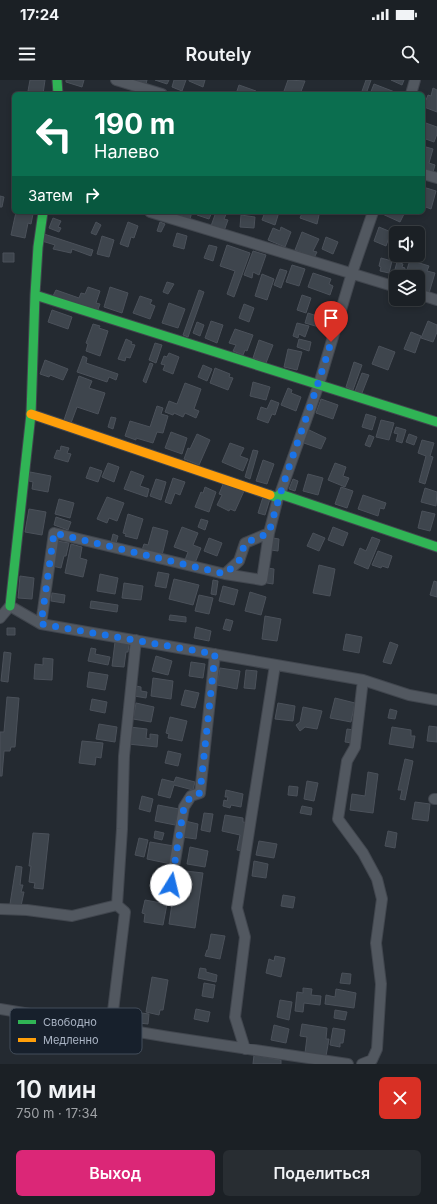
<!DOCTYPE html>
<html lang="ru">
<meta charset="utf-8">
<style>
:root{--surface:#1b2025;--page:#282d32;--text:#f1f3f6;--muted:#a0a3a7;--line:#393e42;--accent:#db2777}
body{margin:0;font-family:Inter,sans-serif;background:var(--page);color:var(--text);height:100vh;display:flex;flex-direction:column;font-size:15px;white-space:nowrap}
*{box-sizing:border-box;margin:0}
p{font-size:13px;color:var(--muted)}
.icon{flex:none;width:22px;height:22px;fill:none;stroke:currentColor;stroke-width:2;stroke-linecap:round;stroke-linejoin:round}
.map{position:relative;height:984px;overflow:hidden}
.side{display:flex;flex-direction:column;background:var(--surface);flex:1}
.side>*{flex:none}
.banner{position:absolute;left:12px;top:12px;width:413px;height:122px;border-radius:6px;box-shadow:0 2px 6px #0003,0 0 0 1px var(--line);background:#0b6e4f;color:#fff;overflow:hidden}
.fabs{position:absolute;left:389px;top:146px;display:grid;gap:8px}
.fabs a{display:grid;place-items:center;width:36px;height:36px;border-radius:6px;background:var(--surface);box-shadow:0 2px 6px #0003,0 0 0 1px var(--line);font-size:20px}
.pin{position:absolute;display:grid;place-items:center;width:34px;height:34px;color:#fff;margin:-41px -17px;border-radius:50% 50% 50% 0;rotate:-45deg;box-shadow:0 0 4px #0007}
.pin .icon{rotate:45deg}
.me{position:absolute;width:44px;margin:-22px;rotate:9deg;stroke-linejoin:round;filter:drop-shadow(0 0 3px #0008)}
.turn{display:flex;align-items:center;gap:14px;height:84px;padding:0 16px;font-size:18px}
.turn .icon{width:52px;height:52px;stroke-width:2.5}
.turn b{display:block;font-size:28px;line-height:34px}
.then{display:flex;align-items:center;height:38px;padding:0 16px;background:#0003;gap:8px;font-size:15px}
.round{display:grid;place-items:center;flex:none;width:42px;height:42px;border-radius:6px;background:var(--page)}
.summary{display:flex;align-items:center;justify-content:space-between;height:68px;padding:0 16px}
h1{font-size:24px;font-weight:600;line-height:30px}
.button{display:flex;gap:8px;margin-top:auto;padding:8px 16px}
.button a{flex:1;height:46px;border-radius:6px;background:var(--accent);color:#fff;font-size:16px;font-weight:600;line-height:46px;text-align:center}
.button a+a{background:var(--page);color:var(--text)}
.status{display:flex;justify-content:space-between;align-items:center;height:28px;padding:0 20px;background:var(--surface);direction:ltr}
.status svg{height:11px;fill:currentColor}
header{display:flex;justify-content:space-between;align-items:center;height:52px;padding:0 16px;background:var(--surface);font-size:18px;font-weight:600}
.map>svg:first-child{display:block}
</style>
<div class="status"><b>17:24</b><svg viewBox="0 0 49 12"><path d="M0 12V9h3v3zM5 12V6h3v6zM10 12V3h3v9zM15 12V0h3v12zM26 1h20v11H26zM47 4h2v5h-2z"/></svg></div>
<header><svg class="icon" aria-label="menu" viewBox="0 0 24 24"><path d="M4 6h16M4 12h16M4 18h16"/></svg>Routely<svg class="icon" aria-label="search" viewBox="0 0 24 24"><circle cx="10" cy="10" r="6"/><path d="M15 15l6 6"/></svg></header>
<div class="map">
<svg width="437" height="984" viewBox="0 0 437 984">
<rect width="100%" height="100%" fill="#242a31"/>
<path fill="#3e454d" stroke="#4b515a" d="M30,0H45L43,14L28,11Z
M66,0H84L82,7L66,2Z
M136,0H147L146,4Z
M155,0H169L167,4Z
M174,0H186L182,11L172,7Z
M189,0H205L203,7L189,1Z
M288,0L305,1L300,14H283Z
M366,0H371L366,14H361Z
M391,0H404L402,5Z
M374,4L400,14H370Z
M239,5L256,11L255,14H236Z
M433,8L437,10V32L424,27L423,30V19L426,20L428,15L431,16Z
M423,42L437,47V54L434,62L423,58Z
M426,67L433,69L429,83L435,85L433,92L423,88V75Z
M423,107L436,111L431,129L423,126Z
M0,116L4,117L2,127H0Z
M16,132L33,134L31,144L28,143L25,158L11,155Z
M180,132H192L190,139L179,135Z
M198,132H212L209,139L197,135Z
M216,132H227L224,139L228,140L224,151L211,146Z
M265,132H279L275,145L262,140Z
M299,132H316L315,133L319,135L317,144L300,138L302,133Z
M378,132H405L400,142Z
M241,135L255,137L254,148L240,147Z
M53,138L61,141L58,147L61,148L59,152L49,148Z
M96,142L101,145L96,155L91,153Z
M128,142L138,146L134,158L131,157L128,167L120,164Z
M160,142L165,144L161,152L157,151Z
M281,147L291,152L285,167L268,160L273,148L280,151Z
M379,147L391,152L386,166L374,161Z
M302,152L319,159L313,171L317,172L314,178L295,170Z
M177,153L187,156L184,169L173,166Z
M44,154L93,170L91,176L72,169L71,173L53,169L55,165L42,161Z
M102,156L114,160L109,177L97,174Z
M326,157L338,162L333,174L322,169Z
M209,165L217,167L213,181L204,178Z
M227,165L250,173L234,217L227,214L235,191L220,186Z
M253,171L266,175L259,195L253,192L252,198L244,195Z
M3,173H14V182H3Z
M381,178L392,181L389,193L380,191L381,187L379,186Z
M410,180L429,186L427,191L435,193L429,213L421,210L424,202L418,200V197L405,196Z
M397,182L403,184L402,187L405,188L404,193L401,192L400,195L394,193Z
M292,185L305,189L299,206L286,202Z
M280,189L287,191L281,208L274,205Z
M313,193L331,199L329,204L333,206L330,215L308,207Z
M262,194L274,199L267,220L255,216Z
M167,202L174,204L168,214L163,212Z
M88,207L100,211L96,223L100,224L97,232L53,216L56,210L79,218L81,213L85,214Z
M110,207L128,213L122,233L104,227Z
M199,210L204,212L188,257L183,255Z
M302,215L311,218L306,233L297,230Z
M140,216L152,220L150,224L155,226L150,239L133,233Z
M169,223L185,229L178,248L162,243Z
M244,224L254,228L249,242L239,238Z
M52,230L72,237L68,249L48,242Z
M308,233L317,236L316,239L328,243L326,249L305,243Z
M211,241L223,245L217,263L205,258Z
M428,241L437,245V252L433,262L421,258Z
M197,242L204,245L200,256L193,253Z
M297,243L309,246L305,257L299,254L298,258L293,256Z
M93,244L100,246L99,248L108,251L100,276L86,271L88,264L86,263Z
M235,249L253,255L247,271L245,270L243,275L233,271L236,265L229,263Z
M411,252L421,256L415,273L404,269Z
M126,259L132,262L131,264L135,265L130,278L126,277L125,281L118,279Z
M299,259L311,262L309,271L297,267Z
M259,260L273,265L266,283L253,278Z
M155,263L162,265L156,283L149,280Z
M379,266L395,272L388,290L372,284Z
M288,269L302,272L297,290L284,287Z
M169,273L179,277L173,294L163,290L165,285L161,284L164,276L167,277Z
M83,276L87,278L86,283L118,294L116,300L109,297L107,302L77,292Z
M45,280L68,289L63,300L50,295L49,297L40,294Z
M354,282L362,285L353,310L346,307Z
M150,283L153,284L146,303L143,301Z
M203,285L212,289L207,301L198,297Z
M215,288L230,294L229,297L233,298L228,310L210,303Z
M362,293L369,295L362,313L355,311Z
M79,296L92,301L89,308L105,313L98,334L77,327L71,343L64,340Z
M253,302L270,307L266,320L250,316Z
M185,303L201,309L194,329L199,331L196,338L185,333L183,337L174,333L173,335L165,332L169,321L177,324Z
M288,308L292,310L291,313L301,317L296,331L281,325Z
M321,319L338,325L333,339L316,333Z
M271,320L279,323L275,335L272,334L268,343L257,339L261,327L267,329Z
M157,326L163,328L161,334L168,336L163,353L157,352L153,363L136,358V360L125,356L130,341L150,347Z
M366,334L376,337L372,350L362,347Z
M111,337L116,338L113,349L108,347Z
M381,340L394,343L389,360L376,357Z
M396,347L406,350L402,363L396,361L398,354L394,353Z
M307,349L326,358L321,369L301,362Z
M171,352L187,358L182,374L165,368Z
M197,354L210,360L199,385L184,379L188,368L190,369Z
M409,354L417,357L414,365L406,362Z
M369,355L374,357L370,367L365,365Z
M422,360L434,363L430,376L433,377L425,404L419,402L426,376L418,373Z
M230,363L244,368L240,376L248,379L243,391L222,382Z
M61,366L69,368L67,373L71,374L68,382L54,378L57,370L60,371Z
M253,370L258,371L250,399L245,397Z
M263,380L274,384L267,404L256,401Z
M108,383L119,387L114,402L102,397Z
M335,383L346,387L343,396L349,398L345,407L328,400Z
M90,387L102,391L98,402L86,398Z
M131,391L144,396L140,406L149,409L147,417L124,409Z
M30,392L51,396L48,412L32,409L33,402L29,401Z
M308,394L323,398L318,415L303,411Z
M173,398L185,402L180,415L175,413L171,424L165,422Z
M156,399L166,402L161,420L150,416Z
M293,399L298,401L295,411L289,409Z
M224,402L244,411L235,431L230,429L229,431L217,425L222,415L219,414Z
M205,407L216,412L209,432L195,427L201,412L203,413Z
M341,407L353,411L347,428L335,424Z
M425,408L437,412L436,426L421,422Z
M363,415L386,423L384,429L380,428L378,436L358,429Z
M107,417L124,423L117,441L109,438L107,443L97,439Z
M263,417L270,419L265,435L258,433Z
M59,419L74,423L70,438L55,434Z
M29,429L46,432L42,455L25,452Z
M422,431L435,434L430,451L418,448Z
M128,434L143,439L137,459L125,456L126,454L123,453Z
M56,437L71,442L68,450L54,445Z
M201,439L208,441L205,450L198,447Z
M153,447L168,451L162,475L142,470L144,464L148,465Z
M182,447L198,453L193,465L201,468L195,483L185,480L188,472L174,467Z
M333,447L348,453L343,466L328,460Z
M313,453L325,458L319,471L307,466Z
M113,454L118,456L116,463L111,462Z
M372,457L380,460L368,489L354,483L360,468L366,471Z
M209,458L222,463L217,476L204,471Z
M273,458L279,459L278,471L271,470Z
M57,461L69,463L66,476H64L61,488L52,486Z
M71,464L82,467L80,478L87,480L83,497L65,493Z
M378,471L392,476L388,488L382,486L381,488L372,485Z
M319,485L335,489L330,516L313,513Z
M268,488L274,489L273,504L267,503Z
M158,492L169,494L166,508L155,506Z
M100,494L118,498L115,514L97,511Z
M20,496L34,498L32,519L18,518Z
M174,499L199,505L193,525L169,519Z
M213,500L218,501L216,515L211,514Z
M434,501L437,502V517L430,515Z
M124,503L143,506L141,520L122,518Z
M223,506L238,510L234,525L219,521Z
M250,512L266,517L261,535L245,531Z
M52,513L65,515L64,523L51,521Z
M199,515L213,518L209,534L195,531Z
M91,521L118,525L117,532L90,528Z
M170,535L186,537V542L169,540Z
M265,536L281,539L277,561L262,559Z
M226,539L233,541L230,551L223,549Z
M196,547L211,551L209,561L194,558Z
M7,548H15V555H7Z
M346,554L362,557L359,573L343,570Z
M115,562L129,564L128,572H126L124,587L112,586Z
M390,562L398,565L391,584L383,582Z
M91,568L96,569L95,574L110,577L108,585L88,581Z
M4,572L11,573L8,602L1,601Z
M156,576L172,581L168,595L152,591Z
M43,578L53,579L52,600L34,599L35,584L43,585Z
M191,582L205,584L203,598L189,596Z
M220,588L240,591L237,609L217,605Z
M246,590L257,591L255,609L244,608Z
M89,592L108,595L105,610L87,607Z
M153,598L173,601L171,619L151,616Z
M136,606L141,607V611L147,612L146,618L134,616Z
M185,610L199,613L195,628L181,625Z
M7,617L19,618L15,667H11L10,671H4L2,696H0V652H4Z
M335,618L355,623L351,642L330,638Z
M92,619L107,622L105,633L90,630Z
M136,623L154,627L151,642L133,639Z
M278,623L295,626L293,641L275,639Z
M303,627L322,631L317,649L305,647L300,651L296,645L300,642Z
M390,629L397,631L395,639L388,638Z
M170,637L187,641L182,661L168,658L169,654L166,653Z
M99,644L117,647L115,662L96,659Z
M429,646L437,647V662L427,661Z
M130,647L147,649L146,658L150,659V654L158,655L157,667L128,664Z
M392,647L411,650V656H415L413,668L389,664Z
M347,649L354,650L352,663L345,662Z
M82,661L103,663L101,678L96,677L95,685L79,683Z
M168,671L181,674L178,686L165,683Z
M405,679L413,681L405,720L400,719L402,710H398Z
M368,692L378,694L373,733L350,730L352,714L365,716Z
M176,697L195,702L193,710L174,705L170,718L158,715L162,699L174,702Z
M307,701L318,703L314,721L304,719Z
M289,706L298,707L297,716L288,715Z
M226,710L243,714L241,727L231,725L230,728L223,726L224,720L227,721L228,717H225Z
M142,716L153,719L150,732L139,729Z
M415,722L430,724L428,741L412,739Z
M158,725L179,729L175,745L155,741Z
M302,726L312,728L311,735L300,733Z
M204,733L213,734L210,752L201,750Z
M225,735L243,738V742L247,743L242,771L237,770L240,755L222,751Z
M185,741L198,744L196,759L182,757Z
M155,751L164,753L162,760L154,758Z
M388,751L397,753L395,768L385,766Z
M33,753L49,754L43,809L34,808L35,803L29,802L31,786H29Z
M139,758L148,760L144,777L135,775Z
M259,761L277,764L274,778L256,775Z
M150,762L174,766L171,784L147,779Z
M190,767L208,771L205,787L187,784Z
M254,781L268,784L266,798L252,796Z
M16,786L22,787L20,805H23L21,812H24L21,826L10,824Z
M177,790L203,793L195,848L169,844Z
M283,815L295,817L293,828L281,826Z
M145,820L167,824L163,845L144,842L145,834L142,833Z
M211,854L225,856L220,879L205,876L207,870H208Z
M275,876L285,878L281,897L266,893L269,879L274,881Z
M200,888L206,889V892L217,895L216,902L198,898Z
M342,893L351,894L350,904L340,903Z
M152,897L168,900L163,930H160L159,935L146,932Z
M204,903L215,905L213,918L202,916Z
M303,908L312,909L311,915L321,916L320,925L304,923L303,932L295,931L297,912L303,913Z
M336,909L356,913L354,928L325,924L326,915L335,917Z
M280,920L292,922L289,940L277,937Z
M196,929L210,932L208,942L194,939Z
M335,930L347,932L345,940L334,938Z
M141,933L149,934L148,944L139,943Z
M302,944L327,948L326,959H329L326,976L305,973L307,957L300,956Z
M274,945L289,949L286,963L271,960Z
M333,948L345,950L343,963H340V967L330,965Z
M254,975L281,980V984H253Z"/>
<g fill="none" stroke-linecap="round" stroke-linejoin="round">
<g stroke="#41464e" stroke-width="12">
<path id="street" d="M116,0L162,14
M411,14L415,0
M423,94L437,98
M150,132L396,207
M418,214L437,220
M280,414L319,304L352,193L373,132
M225,494L262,500L269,453
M0,538L10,526L41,544L54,453L225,494L239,481L245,463L269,453L278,418
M41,544L363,600L409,615L437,620
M434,719H437
M171,805L184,727L191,716L200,713L215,574
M117,825L122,749L124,676L136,560
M0,829L27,830L72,836L117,825L125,832L113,931L121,949
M0,929L169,957L348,984
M245,969L235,937L245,857L237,828L275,585
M362,984L372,980L377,969L381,904L376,863L382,819L377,799L363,773L338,739L347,681L355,667L363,600"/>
</g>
<g stroke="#41464e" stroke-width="11">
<path id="fast" d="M57,0L58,14
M35,215L437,342
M270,415L278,418L280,414L437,467
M10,526L31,334L35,215L38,167L43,132"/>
</g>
<g stroke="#41464e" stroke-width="11">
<path id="slow" d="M31,334L270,415"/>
</g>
<use href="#street" stroke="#525860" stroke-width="10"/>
<use href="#fast" stroke="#30b455" stroke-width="9"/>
<use href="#slow" stroke="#ff9f0a" stroke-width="9"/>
</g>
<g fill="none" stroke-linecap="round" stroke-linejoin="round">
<path stroke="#1a73e8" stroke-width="7" stroke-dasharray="0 12.6" d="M171,805L184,727L191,716L200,713L215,574L41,544L54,453L225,494L239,481L245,463L269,453C286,388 312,327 331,262"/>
</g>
<rect x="10" y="928" width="132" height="46" rx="6" fill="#17202c" stroke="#434d5a" stroke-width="1"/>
<rect x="18" y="940" width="18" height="4" fill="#30b455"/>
<rect x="18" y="958" width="18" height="4" fill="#ff9f0a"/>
<g font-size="11" fill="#abb5c5">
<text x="43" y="946">Свободно</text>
<text x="43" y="964">Медленно</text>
</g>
</svg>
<div class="fabs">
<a><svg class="icon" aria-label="sound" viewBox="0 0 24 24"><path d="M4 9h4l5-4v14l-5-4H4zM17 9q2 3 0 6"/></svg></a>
<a><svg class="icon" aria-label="layers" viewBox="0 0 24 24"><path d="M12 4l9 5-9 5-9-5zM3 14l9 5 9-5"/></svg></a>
</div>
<div class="pin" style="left:331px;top:262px;background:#d93025"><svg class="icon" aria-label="arrive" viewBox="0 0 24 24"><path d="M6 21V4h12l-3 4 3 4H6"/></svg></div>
<svg class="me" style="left:171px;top:805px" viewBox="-20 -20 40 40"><circle r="19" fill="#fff"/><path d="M0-13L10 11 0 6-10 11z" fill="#1a73e8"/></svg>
<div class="banner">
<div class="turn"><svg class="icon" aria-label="left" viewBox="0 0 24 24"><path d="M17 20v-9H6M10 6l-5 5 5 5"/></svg><div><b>190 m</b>Налево</div></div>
<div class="then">Затем<svg class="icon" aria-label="right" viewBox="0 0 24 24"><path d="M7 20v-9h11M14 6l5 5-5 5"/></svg></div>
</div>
</div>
<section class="side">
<div class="summary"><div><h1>10 мин</h1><p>750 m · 17:34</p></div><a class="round" style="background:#d93025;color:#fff"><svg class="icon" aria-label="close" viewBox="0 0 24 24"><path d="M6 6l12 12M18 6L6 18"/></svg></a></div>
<div class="button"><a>Выход</a><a>Поделиться</a></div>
</section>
